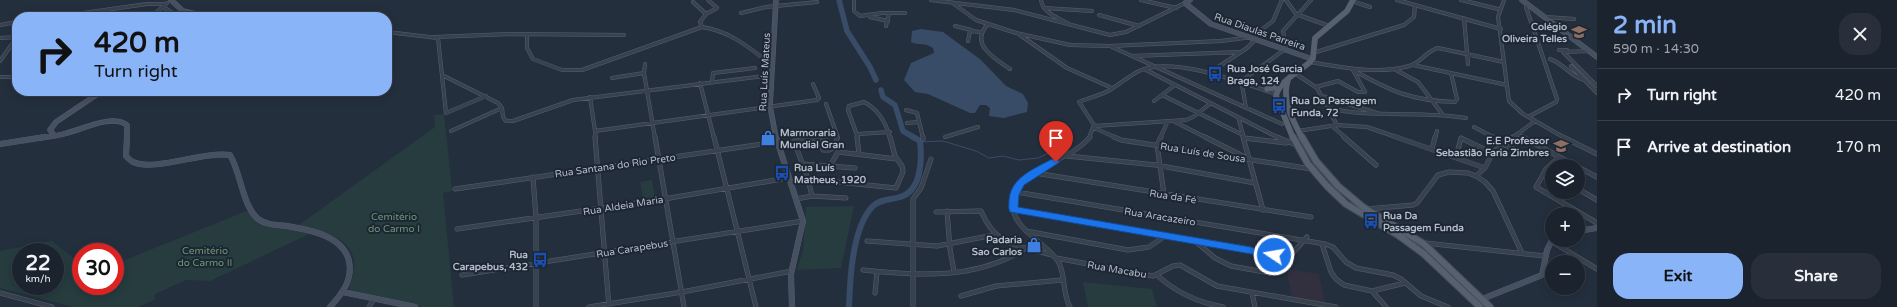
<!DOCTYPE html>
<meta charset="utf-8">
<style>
:root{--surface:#1b232e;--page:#282f3a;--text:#f1f3f6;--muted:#a0a4aa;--line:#39404a;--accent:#8ab4f8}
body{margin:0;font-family:"Varela Round",sans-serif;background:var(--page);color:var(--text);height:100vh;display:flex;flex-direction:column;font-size:15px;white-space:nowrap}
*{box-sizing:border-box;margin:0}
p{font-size:13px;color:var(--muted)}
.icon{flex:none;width:22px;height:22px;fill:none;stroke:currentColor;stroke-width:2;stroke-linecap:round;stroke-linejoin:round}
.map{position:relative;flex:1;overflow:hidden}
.drawer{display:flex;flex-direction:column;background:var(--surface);width:300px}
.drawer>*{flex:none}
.top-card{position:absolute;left:12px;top:12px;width:380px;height:84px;border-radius:16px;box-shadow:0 2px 10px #0003,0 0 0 1px var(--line);background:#8ab4f8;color:#111;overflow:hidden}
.fabs{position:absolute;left:1545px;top:159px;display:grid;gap:8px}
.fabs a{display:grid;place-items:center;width:40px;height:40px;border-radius:50%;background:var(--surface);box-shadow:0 2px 10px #0003,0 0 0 1px var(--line);font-size:20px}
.speed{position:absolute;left:12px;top:243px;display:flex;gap:8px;font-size:20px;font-weight:700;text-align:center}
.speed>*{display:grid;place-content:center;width:52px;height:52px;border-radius:50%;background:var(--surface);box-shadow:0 2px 10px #0003,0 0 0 1px var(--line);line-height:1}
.speed small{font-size:10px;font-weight:400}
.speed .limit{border:6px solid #d22;background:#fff;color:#111}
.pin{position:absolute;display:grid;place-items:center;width:34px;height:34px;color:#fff;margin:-41px -17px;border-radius:50% 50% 50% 0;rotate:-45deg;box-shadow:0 0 4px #0007}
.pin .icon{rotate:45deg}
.me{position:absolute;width:44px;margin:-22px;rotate:282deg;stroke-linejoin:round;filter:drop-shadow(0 0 3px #0008)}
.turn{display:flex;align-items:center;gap:14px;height:84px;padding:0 16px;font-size:18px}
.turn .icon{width:52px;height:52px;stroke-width:2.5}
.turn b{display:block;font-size:28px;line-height:34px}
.round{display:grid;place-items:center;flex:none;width:42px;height:42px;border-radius:16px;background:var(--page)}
.overview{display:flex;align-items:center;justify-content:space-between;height:68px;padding:0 16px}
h1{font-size:24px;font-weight:800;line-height:30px;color:var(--accent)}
.action{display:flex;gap:8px;margin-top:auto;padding:8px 16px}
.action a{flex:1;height:46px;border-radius:16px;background:var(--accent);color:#111;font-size:16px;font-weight:800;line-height:46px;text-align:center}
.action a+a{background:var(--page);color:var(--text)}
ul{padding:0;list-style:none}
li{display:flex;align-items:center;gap:12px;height:52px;padding:0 16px;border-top:1px solid var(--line)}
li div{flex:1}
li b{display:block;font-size:15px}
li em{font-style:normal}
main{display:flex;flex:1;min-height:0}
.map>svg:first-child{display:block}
</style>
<main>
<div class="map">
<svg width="1597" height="307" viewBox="0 0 1597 307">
<rect width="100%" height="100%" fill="#242f3e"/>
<path fill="#32303f" d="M1286,269L1319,274L1325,303L1292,297Z"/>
<path fill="#263c3f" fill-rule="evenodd" d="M444,114L452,189V191L443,193L454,307H423L351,290L349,288C352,279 355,270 354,260C350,235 316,230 296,227L435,127L434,115Z
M652,180L655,197L643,199L640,182Z
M854,206L841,268L797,270L803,250L806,207Z
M249,210L254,217L309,234L210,281L186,280L155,294L154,298L156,299L138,307H73L0,288V251L52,241L81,264V286H115V264ZM21,252H55V286H21Z
M1083,282L1152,289L1157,307H1088Z"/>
<path fill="#394c67" d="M921,29L943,32L981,60L1006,86L1023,94L1028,103L1027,112L1004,118L989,116L990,108L986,105H980L975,113H970L928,94L915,92L904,80L911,63L934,53L933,48C924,42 920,46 911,42L912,31Z"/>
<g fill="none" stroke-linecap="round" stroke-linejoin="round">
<path stroke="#394c67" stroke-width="1" d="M920,142L943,141L976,151L989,158L1003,156L1019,160L1038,158L1053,151L1064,141"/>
<path stroke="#394c67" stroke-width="5.5" d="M839,0L847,31L870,67L876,80
M881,90L883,97L895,105L903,131L915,138"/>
<path stroke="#394c67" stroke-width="6" d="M849,307C850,279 852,229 872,207C879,199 891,200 900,197C922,191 922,159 920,141L913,137"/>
<g stroke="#565f6c" stroke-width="4">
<path id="street-far1" d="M854,0V11L860,16L882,13H905
M931,0L1014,10L1110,35L1126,32L1185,3
M1041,0C1043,14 1058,17 1069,24
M1141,0L1176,8
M1286,0L1296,14L1329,26
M1397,0L1501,29
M1461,0L1498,9
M1504,0L1498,17L1509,101L1523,114L1565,138
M1352,1L1370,7
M954,4L976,20L1016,33L1070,45L1110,46L1221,41L1252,37L1273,21L1282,0
M1527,5L1526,7L1557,99L1556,102L1528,117
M163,7L179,17
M1044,8L1092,11
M741,13L766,7L817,2
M706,14L717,8L708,0
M154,15H173
M1099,15L1139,26
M55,17L147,4H166
M98,17L104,11
M151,17L167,3
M870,17L888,21
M1546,17L1574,19
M1464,18L1468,64
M988,24C969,44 994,58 1010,69
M0,25L17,22
M886,26L889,13
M955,26L971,30
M702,27C731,31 751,49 773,66
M387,32L438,38L446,113L486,96
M527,35V48L533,59L562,70H582L702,27L700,22L706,14L693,2
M1020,35L1067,68L1112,88
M435,37L512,34L624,35
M0,38L17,37
M968,41L970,31L981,32
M1112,47L1282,124
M1559,50H1567
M1590,51L1563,52L1597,86
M1313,53L1404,25L1414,17L1415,5
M1132,56L1241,52
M1550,59C1563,63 1570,76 1584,80
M0,61L17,37
M1310,62C1341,67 1378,75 1409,66C1421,63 1426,51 1438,48L1504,62
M1413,65L1507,85
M1571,66L1597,93
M1144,69L1279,138
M1394,69L1418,82L1443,115
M1353,70C1390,91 1412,101 1455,102L1457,99L1451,73
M644,73L655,138
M1209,73L1247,48L1256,39
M1296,74L1317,88L1337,125
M442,75L498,103L502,108
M0,77H17
M612,78L644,73L645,64
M712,82L713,73L755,68
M700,83L714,138
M1239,83L1284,50L1286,47L1283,31L1311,0
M1242,85L1246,108
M1316,87L1338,81L1358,92H1365L1353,70
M1162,95L1243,135
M1322,96L1380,114
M590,97L596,138
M1154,101L1175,85
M826,104L838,138
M502,108L503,117L506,121H513L573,100L772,75
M1328,108C1374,119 1420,110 1466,118
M906,110L917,113L923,138
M1238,117L1244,138
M1173,121L1207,138
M907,123L919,122
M1094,126L1186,120L1193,117L1211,103
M1332,126L1346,138
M1474,127L1495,138
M1094,128L1117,138
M451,131L502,108
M595,131L817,100L819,98L813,84
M1298,131L1337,125L1367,127L1399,138
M858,134L890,132
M1517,134L1524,138
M945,137L978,127
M815,138L837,135
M858,138L848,110L849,106L864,102C878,109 886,123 890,138
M1089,138L1094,125L1079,102C1089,98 1101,95 1110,90C1120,84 1129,76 1139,71C1174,55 1241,83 1276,94
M1160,138L1168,121
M1435,138L1437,131
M1512,138L1535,121"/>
</g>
<g stroke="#565f6c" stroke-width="5">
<path id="street" d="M595,137L609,307
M655,137L684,307
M714,137L756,307
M857,137L859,154
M923,137V139
M1114,137L1121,140L1312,169
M1161,137L1157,145L1164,194
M1205,137L1245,157
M1243,137L1263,210
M1277,137L1296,145
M1344,137L1376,165
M1396,137L1485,168
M1493,137L1504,143
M1523,137L1576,166
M1563,137L1597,154
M819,138L823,150H829L835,147L837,137
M1244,138L1286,143
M1503,144L1528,156
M1432,149L1435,137
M1067,156L1156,165L1255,183
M1456,157L1461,138L1492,153
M1559,157L1546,169L1536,187L1597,223
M802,164L855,168
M830,166L838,152L897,159
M1578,167L1597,177
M1545,171L1552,175
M1035,173L1311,217
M1476,176L1485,168L1493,152L1513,137
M533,177L536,218V307
M808,179L896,188L903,172L902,166L895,156L890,137
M455,189L776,142
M1578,189L1597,200
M1016,192L1325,244L1333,247L1346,262L1356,268L1393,275L1401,279L1421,296L1448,307
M812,196L808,179L794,141L823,137
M796,199L812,196L846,198
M1367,209L1413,205L1417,203L1438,175L1449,172L1468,173L1476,176L1485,182L1493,191L1522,253
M1013,210L1244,248L1289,258
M947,211L950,249L954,272
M936,212L981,211C996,247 1019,246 1052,255
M457,229L664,199L788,178
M1026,231L1128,250L1149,247L1165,236
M867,241L937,246L994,235
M1195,241L1215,258L1231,266L1270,273L1283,264L1307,237
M1551,241L1597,269
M1425,243L1545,256
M1322,244L1331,272L1336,279L1344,285L1372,291L1386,307
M1056,258L1153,276L1173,266L1180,265L1217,286L1336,307
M863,270C918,276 978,280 1026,248
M462,275L803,221
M1157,275C1176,293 1197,302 1223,307
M1372,291L1405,283
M0,293L52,307
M875,293L877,272
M1252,293L1255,307
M961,296L996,286L1062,280
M369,307L374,299
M589,307L682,292L792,271
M913,307V199L921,188L931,159
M1070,307C1062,293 1066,277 1059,263C1047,241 1007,229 1014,199C1016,191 1020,184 1026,178C1046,162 1073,157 1090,137"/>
</g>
<g stroke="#565f6c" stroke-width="5.5">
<path id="secondary-far1" d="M171,0L183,11L209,17
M1190,0L1185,3L1211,24L1312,59
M1522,0L1597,57
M54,135L50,130L56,122L102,91
M39,138C48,137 58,136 67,133C84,129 111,114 127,125V138
M776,138L770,106L776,0"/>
</g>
<g stroke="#565f6c" stroke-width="6">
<path id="secondary" d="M127,137L126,156C128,158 131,161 133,162C154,172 203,151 230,155C241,173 242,205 258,219C266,225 277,225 287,226C309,230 343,235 349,261C353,280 342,294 330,307
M776,137L803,221L791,274L792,307
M0,144L45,137
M1578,231L1597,228
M343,292L415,307
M1482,299L1542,275L1547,250L1552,240"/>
</g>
<g stroke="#414a57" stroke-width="6">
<path id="primary-far1" d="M1288,80C1281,99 1293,121 1302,138
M1267,89L1280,86
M1293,138L1276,96C1279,81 1299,72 1310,62L1313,58L1315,38L1347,11L1353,0"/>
</g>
<g stroke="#414a57" stroke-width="8">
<path id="primary" d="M1293,137L1308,164L1327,186L1346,204L1398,235L1424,254L1480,307
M1302,137L1316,161L1338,186L1363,207L1424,244L1490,307"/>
</g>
<use href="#street-far1" stroke="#38414e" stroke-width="3"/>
<use href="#street" stroke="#38414e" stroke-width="4"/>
<use href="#secondary-far1" stroke="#465061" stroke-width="4.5"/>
<use href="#secondary" stroke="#465061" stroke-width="5.5"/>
<use href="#primary-far1" stroke="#56606e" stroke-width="5.5"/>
<use href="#primary" stroke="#56606e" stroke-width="6"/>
</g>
<path fill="#1a73e8" stroke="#114b97" d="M1052,159H1056L1060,162L1024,185L1019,195L1018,207L1274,251L1279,255L1274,258L1010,212C1008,208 1009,205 1009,200C1011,177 1034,169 1052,159Z"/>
<defs>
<g id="school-bare" transform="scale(1.2)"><path d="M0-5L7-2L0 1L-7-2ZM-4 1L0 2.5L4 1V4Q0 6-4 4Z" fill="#8d6e63" stroke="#1d2633" stroke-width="2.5" paint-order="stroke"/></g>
<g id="bus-bare" transform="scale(1.2)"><path d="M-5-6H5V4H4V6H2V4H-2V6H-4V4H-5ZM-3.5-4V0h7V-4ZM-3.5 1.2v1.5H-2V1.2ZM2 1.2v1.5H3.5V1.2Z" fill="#1a4fb4" stroke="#1d2633" stroke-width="2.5" paint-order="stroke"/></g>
<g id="shop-bare" transform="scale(1.2)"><path d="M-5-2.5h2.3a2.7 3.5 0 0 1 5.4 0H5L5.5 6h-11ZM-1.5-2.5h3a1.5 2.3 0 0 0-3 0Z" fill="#3f7fe0" stroke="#1d2633" stroke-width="2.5" paint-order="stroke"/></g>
</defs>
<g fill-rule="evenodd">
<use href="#school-bare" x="1579" y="32"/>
<use href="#bus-bare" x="1215" y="74"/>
<use href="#bus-bare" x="1279" y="106"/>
<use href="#shop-bare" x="768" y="138"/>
<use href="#school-bare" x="1561" y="146"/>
<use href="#bus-bare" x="782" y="173"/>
<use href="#bus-bare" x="1371" y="221"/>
<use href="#shop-bare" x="1034" y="245"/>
<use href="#bus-bare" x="540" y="260"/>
</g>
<g text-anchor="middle" stroke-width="4" stroke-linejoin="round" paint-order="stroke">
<g font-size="10" font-weight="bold" fill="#b4bcc9" stroke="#1d2633" text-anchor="start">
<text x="1567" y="30" text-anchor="end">Colégio<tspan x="1567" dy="12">Oliveira Telles</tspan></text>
<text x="1227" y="72">Rua José Garcia<tspan x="1227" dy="12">Braga, 124</tspan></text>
<text x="1291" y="104">Rua Da Passagem<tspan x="1291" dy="12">Funda, 72</tspan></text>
<text x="780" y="136">Marmoraria<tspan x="780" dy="12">Mundial Gran</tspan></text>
<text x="1549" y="144" text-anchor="end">E.E Professor<tspan x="1549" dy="12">Sebastião Faria Zimbres</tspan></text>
<text x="794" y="171">Rua Luís<tspan x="794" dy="12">Matheus, 1920</tspan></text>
<text x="1383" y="219">Rua Da<tspan x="1383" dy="12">Passagem Funda</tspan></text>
<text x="1022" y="243" text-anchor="end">Padaria<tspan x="1022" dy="12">Sao Carlos</tspan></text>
<text x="528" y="258" text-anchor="end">Rua<tspan x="528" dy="12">Carapebus, 432</tspan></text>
</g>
<g font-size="10" fill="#b4bcc9" stroke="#1d2633">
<text transform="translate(1260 31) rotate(19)" y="4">Rua Diaulas Parreira</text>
<text transform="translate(764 72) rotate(-87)" y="4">Rua Luís Mateus</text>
<text transform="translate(1203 152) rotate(9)" y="4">Rua Luís de Sousa</text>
<text transform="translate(615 165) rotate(-8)" y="4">Rua Santana do Rio Preto</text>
<text transform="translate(1173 196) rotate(9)" y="4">Rua da Fé</text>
<text transform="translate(623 205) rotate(-9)" y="4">Rua Aldeia Maria</text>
<text transform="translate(1160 216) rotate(9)" y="4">Rua Aracazeiro</text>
<text transform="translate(632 248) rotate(-9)" y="4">Rua Carapebus</text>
<text transform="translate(1117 269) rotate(10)" y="4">Rua Macabu</text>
</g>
<g font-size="10" fill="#6b9a76" stroke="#1d2633">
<text x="394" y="220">Cemitério<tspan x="394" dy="12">do Carmo I</tspan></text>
<text x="205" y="254">Cemitério<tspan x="205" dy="12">do Carmo II</tspan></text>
</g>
</g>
</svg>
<div class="fabs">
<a><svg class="icon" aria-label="layers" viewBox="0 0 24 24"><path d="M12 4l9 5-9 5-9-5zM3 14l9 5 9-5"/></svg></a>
<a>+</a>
<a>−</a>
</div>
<div class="speed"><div>22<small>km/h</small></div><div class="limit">30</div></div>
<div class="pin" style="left:1056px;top:162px;background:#d93025"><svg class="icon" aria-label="arrive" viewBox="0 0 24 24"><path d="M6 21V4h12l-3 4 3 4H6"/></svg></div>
<svg class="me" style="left:1274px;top:255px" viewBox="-20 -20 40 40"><circle r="17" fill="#1a73e8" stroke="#fff" stroke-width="3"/><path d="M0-11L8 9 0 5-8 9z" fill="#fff"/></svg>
<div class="top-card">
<div class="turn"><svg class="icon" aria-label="right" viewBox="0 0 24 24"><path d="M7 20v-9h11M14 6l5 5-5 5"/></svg><div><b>420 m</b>Turn right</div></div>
</div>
</div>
<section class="drawer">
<div class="overview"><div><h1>2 min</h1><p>590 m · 14:30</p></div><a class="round"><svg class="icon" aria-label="close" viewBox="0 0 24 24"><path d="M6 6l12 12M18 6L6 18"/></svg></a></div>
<ul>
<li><svg class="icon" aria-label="right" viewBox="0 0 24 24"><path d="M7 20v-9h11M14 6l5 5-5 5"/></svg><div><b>Turn right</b></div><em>420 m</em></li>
<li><svg class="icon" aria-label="arrive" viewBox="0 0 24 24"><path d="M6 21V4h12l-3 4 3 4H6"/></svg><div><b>Arrive at destination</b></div><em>170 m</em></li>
</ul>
<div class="action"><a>Exit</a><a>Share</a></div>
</section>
</main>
